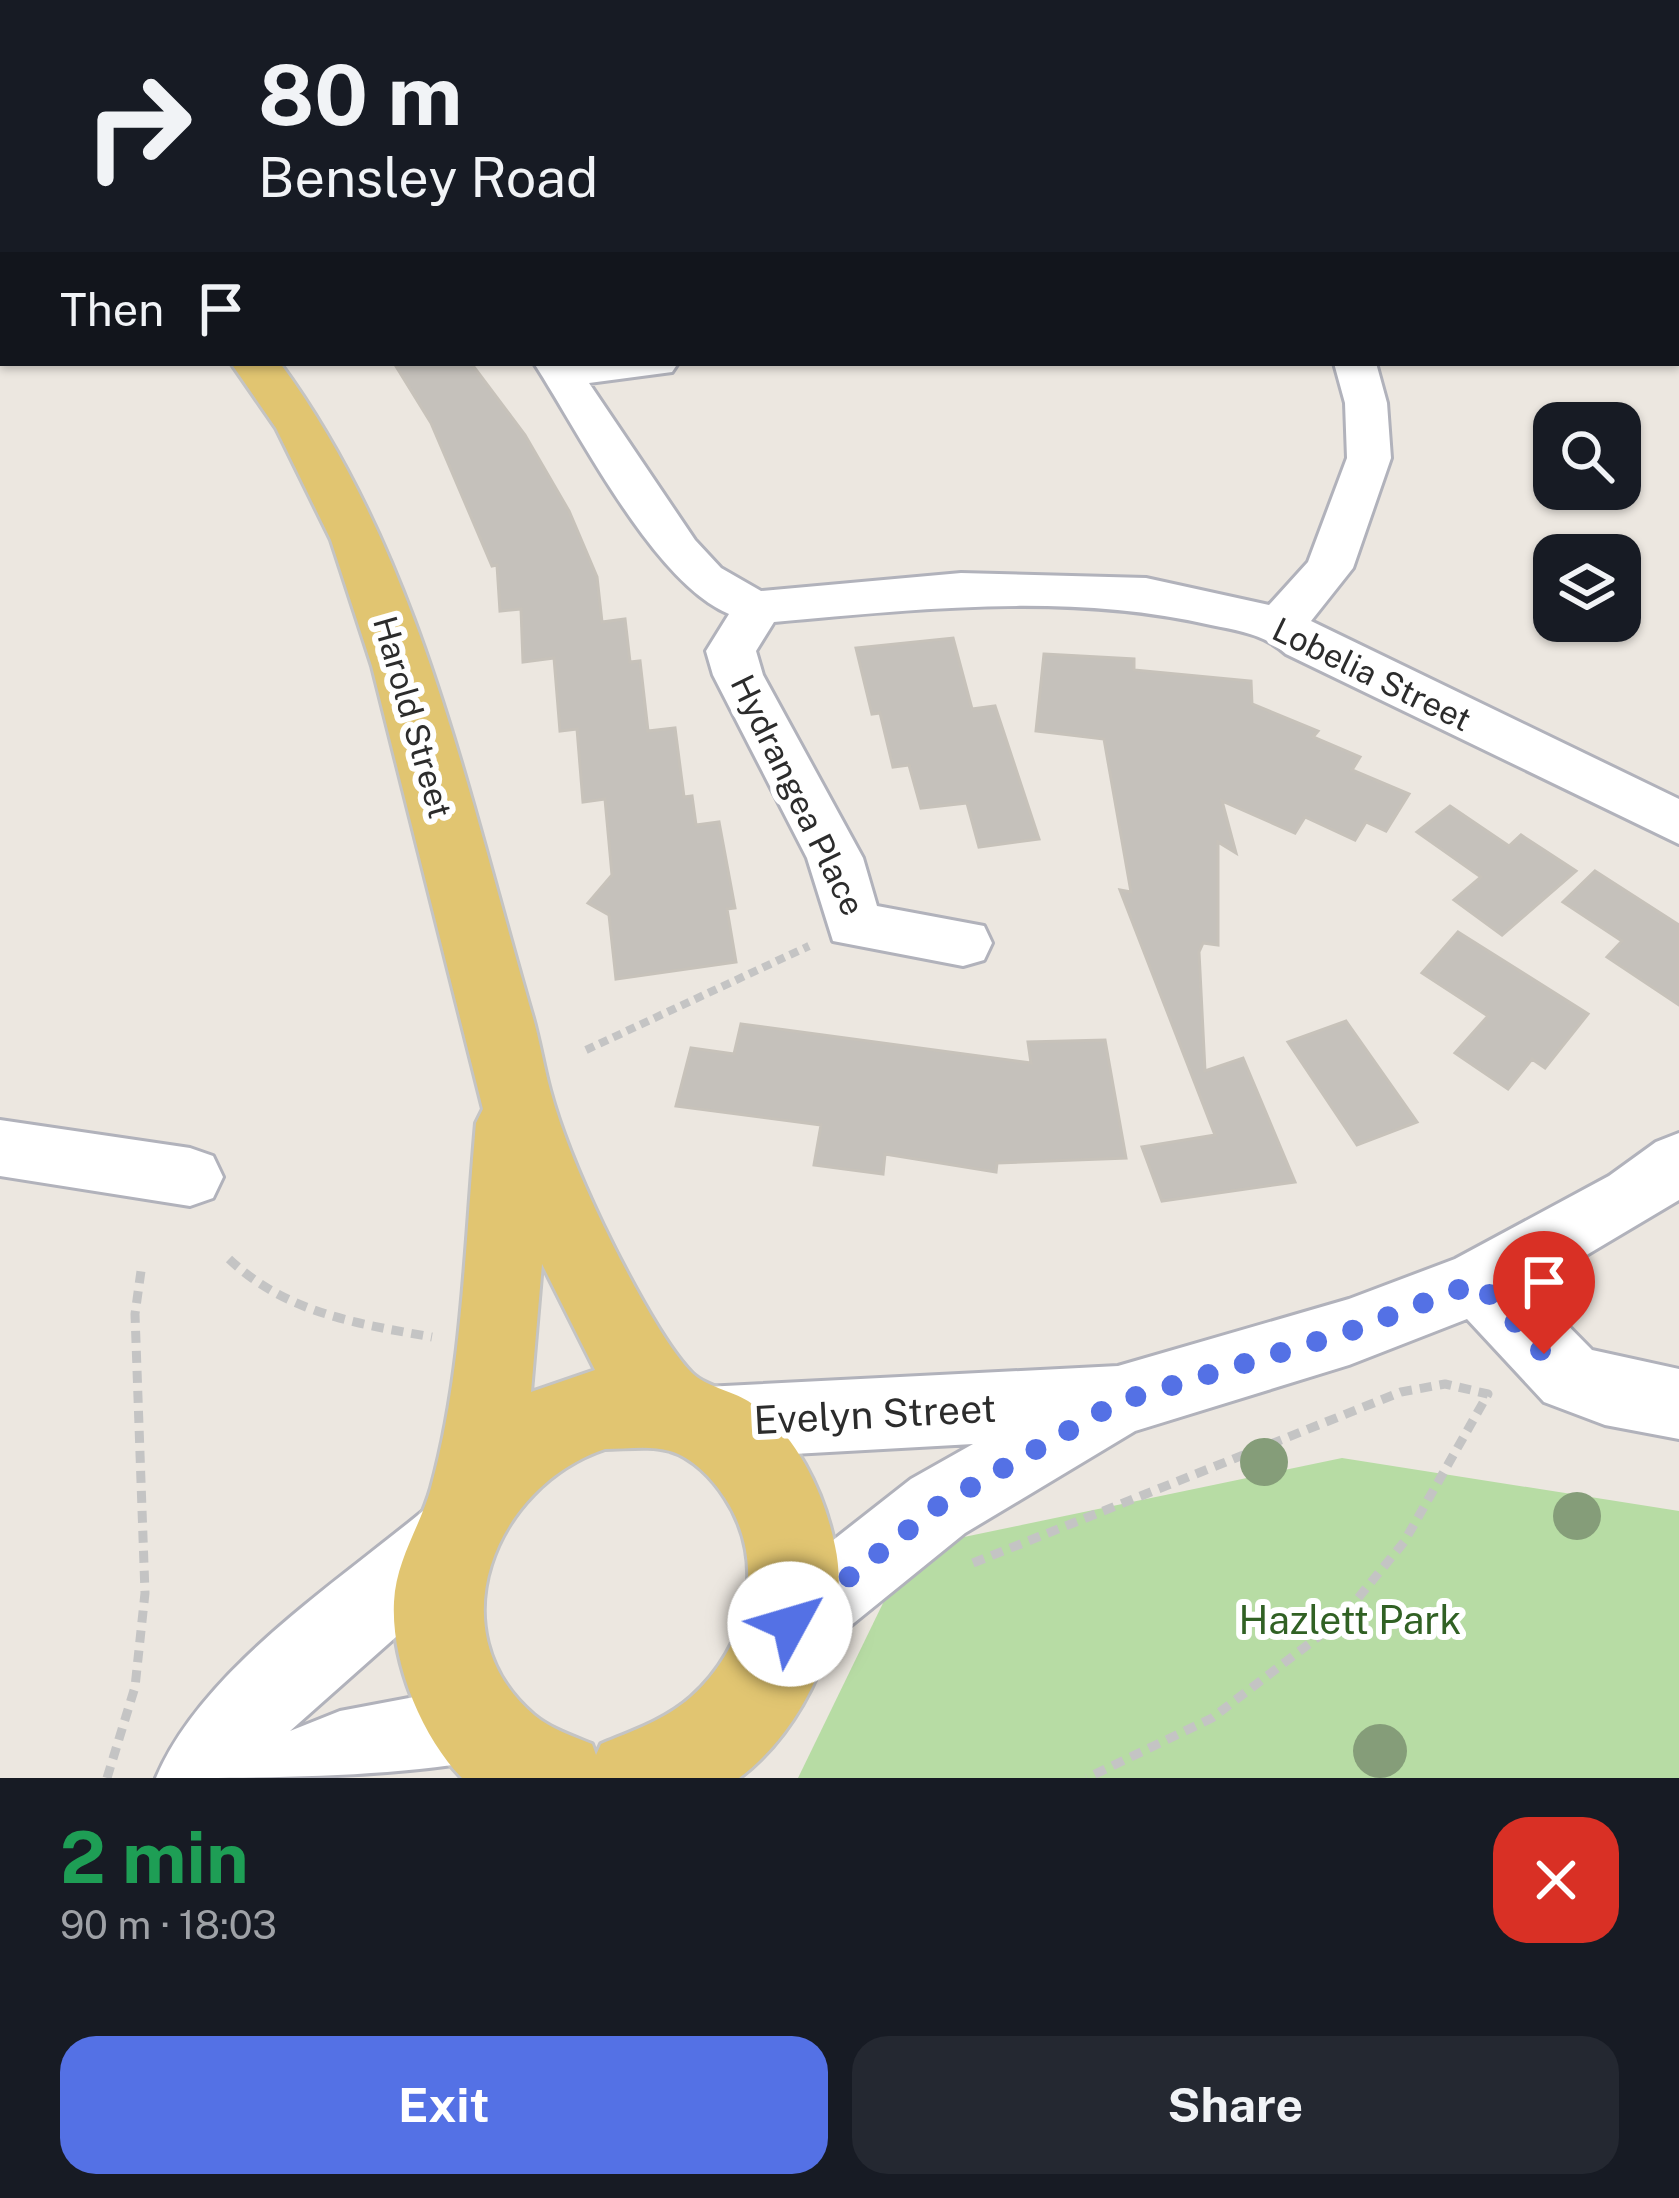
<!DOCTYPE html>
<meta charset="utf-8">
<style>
:root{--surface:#171b24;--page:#242831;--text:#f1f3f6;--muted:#9ea1a6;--accent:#5471e5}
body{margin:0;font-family:"Public Sans",sans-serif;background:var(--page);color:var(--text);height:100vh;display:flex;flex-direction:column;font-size:45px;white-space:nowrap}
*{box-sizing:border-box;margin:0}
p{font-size:39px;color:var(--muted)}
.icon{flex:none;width:66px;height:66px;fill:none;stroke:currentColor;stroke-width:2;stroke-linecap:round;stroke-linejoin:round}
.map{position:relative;height:1778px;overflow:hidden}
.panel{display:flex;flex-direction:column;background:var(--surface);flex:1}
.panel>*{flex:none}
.guide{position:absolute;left:0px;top:0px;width:1680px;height:366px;box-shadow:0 3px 9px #0004;background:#171b24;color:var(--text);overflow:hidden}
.fabs{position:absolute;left:1533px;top:402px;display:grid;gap:24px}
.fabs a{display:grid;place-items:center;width:108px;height:108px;border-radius:24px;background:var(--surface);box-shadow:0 3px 9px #0004;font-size:60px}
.pin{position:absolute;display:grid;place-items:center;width:102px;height:102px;color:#fff;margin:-123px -51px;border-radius:50% 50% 50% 0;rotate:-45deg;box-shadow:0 0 12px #0007}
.pin .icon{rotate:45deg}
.me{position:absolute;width:132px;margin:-66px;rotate:51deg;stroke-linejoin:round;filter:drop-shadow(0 0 9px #0008)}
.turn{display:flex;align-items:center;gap:42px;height:252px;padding:0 60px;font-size:54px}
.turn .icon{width:156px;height:156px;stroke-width:2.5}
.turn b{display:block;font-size:84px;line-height:102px}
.then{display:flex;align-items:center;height:114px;padding:0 60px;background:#0003;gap:24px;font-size:45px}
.round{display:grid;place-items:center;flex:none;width:126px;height:126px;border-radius:36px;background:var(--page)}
.headline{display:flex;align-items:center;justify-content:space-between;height:204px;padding:0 60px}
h1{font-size:72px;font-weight:700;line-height:90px;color:#1e9e55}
.primary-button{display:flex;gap:24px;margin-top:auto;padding:24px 60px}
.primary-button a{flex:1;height:138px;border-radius:36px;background:var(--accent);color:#fff;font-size:48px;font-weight:700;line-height:138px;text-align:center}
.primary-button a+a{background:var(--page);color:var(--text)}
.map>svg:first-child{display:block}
</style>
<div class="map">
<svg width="1679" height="1778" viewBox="0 0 1679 1778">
<rect width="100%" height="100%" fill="#ece7e0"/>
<path fill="#b7dca4" d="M1342,1458L1679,1511V1778H798L885,1599L964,1537Z"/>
<path fill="#c5c1bb" stroke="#c7c2ba" stroke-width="3" d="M394,363H471L525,435L569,511L597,577L602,622L625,619L630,662L640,661L648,731L675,728L684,797L692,796L696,825L719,822L735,908L727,909L736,962L616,979L609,915L588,903L612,875L605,799L583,802L577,729L560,731L554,658L523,662L521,609L500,611L497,565L492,566L431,423Z
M953,638L972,709L995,706L1039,839L979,847L967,803L921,808L909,765L893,767L880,713L872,714L856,648Z
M1044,654L1134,659V670L1251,681L1252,704L1318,731L1313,737L1360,757L1352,770L1409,794L1386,831L1366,822L1355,840L1305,817L1295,833L1222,801L1236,853L1218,842V945L1203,943L1199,952L1205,1071L1243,1058L1295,1182L1162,1201L1142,1147L1215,1135L1120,890L1131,892L1104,739L1036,731Z
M1450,806L1509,846L1521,835L1576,871L1502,935L1454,900L1481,877L1417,832Z
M1595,871L1679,925V1005L1607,957L1622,941L1563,902Z
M1458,932L1588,1014L1545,1068L1532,1059L1508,1089L1455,1053L1488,1016L1422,973Z
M1346,1021L1417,1122L1357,1145L1288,1042Z
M741,1024L1031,1063L1028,1042L1105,1040L1126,1158L997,1163L996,1172L885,1154L883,1174L814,1165L821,1125L676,1106L691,1048L734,1054Z"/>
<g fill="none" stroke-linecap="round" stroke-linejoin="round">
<g stroke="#b1b2bb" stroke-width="6">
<path id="minor" d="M997,0H1029L1031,3H999Z
M1384,0H1417L1419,3H1386Z
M1677,185L1679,186V209H1677Z
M534,363H678L672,372L589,383L695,540L721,568L761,591L961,573L1146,578L1269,605L1308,562L1347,458L1345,403L1334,363H1376L1387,403L1391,458L1353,568L1311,621L1679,799V844L1286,654C1264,634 1240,631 1211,625C1067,592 919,609 774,622L756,651L763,675L863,858L877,906L984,926L992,943L984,960L963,966L833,941L807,858L713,675L706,651L729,614C654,583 580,434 534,363Z
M0,1120L190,1148L213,1156L223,1177L213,1198L190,1206L0,1176Z
M1679,1133V1200L1531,1288L1592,1350L1679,1369V1439L1605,1425L1544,1402L1467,1319L1349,1365L1135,1431L965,1533L818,1652L790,1663L762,1652L751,1624L762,1596L911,1479L973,1444L705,1459L679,1448L669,1423L679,1398L705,1387L1118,1366L1349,1299L1455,1259L1609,1176L1656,1142Z
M450,1500L477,1511L488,1538L477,1565L290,1731L340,1711L478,1685L507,1697L519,1726L507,1755C410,1778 262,1778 156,1778C201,1671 335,1584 423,1511Z"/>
</g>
<g stroke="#c4c4c4" stroke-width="6">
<path id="major" d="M0,124L3,125V149L0,148Z
M231,363H280C419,552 466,788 531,1011C539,1037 543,1064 550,1090C562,1135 583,1183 603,1225C622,1264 663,1344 692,1373C705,1386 732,1391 748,1401C796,1432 824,1492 835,1546C853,1626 803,1731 739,1778H462C421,1736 391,1661 394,1602C396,1560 420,1527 431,1488C463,1371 465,1244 476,1123L483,1109L372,666L331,540L276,428ZM542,1264L595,1370L531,1392ZM605,1449C626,1449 650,1445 670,1451C692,1457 713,1479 725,1498C768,1563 748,1646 691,1697C665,1720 632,1731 601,1744L596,1755L592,1744C572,1736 551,1729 534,1715C435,1631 495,1486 605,1449Z"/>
</g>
<path stroke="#c4c4c4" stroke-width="8" stroke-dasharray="9 6" stroke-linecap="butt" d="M586,1050L809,946"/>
<path stroke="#c4c4c4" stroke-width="9" stroke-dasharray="12 8" stroke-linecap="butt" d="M229,1259C286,1313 358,1324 432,1337
M973,1563L1401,1392L1445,1384L1488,1394L1404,1542L1354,1603L1318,1637L1212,1718L1087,1778
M107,1778L135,1687L145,1593L135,1314L141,1271"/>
<use href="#minor" fill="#fff" fill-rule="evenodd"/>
<use href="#major" fill="#e1c571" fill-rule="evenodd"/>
</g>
<g fill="#859d79">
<circle cx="1264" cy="1462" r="24"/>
<circle cx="1577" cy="1516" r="24"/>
<circle cx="1380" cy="1751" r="27"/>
</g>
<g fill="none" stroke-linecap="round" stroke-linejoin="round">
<path stroke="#5471e5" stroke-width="21" stroke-dasharray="0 37.8" d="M790,1624L938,1506L1118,1402L1348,1332L1478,1282L1544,1354"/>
</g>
<g text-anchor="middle" stroke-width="12" stroke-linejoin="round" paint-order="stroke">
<g font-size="33" fill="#2c2c2c" stroke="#fff">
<text transform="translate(1372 674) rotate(26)" y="12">Lobelia Street</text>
<text transform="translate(413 717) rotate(74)" y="12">Harold Street</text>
<text transform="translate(798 795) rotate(64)" y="12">Hydrangea Place</text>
</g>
<g font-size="39" fill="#2c2c2c" stroke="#fff">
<text transform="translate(875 1414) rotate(-3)" y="14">Evelyn Street</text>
</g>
<g font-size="39" fill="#316124" stroke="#fff">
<text x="1350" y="1634">Hazlett Park</text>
</g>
</g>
</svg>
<div class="fabs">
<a><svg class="icon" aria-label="search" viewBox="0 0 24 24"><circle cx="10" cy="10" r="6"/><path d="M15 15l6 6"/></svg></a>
<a><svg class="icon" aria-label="layers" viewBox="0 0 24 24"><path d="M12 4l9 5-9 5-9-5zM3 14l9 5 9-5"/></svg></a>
</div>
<div class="pin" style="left:1544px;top:1354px;background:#d93025"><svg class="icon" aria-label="arrive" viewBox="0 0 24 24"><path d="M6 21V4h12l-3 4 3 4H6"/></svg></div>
<svg class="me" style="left:790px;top:1624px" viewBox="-20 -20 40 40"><circle r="19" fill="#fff"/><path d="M0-13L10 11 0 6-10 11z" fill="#5471e5"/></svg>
<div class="guide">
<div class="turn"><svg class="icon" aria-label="right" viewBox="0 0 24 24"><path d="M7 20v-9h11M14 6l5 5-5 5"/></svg><div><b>80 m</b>Bensley Road</div></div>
<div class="then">Then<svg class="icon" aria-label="arrive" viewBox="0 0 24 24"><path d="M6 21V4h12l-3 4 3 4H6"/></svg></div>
</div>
</div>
<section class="panel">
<div class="headline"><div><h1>2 min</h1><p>90 m · 18:03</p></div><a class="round" style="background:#d93025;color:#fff"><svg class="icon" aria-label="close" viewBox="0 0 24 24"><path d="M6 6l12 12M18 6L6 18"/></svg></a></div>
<div class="primary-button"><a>Exit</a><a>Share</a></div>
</section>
